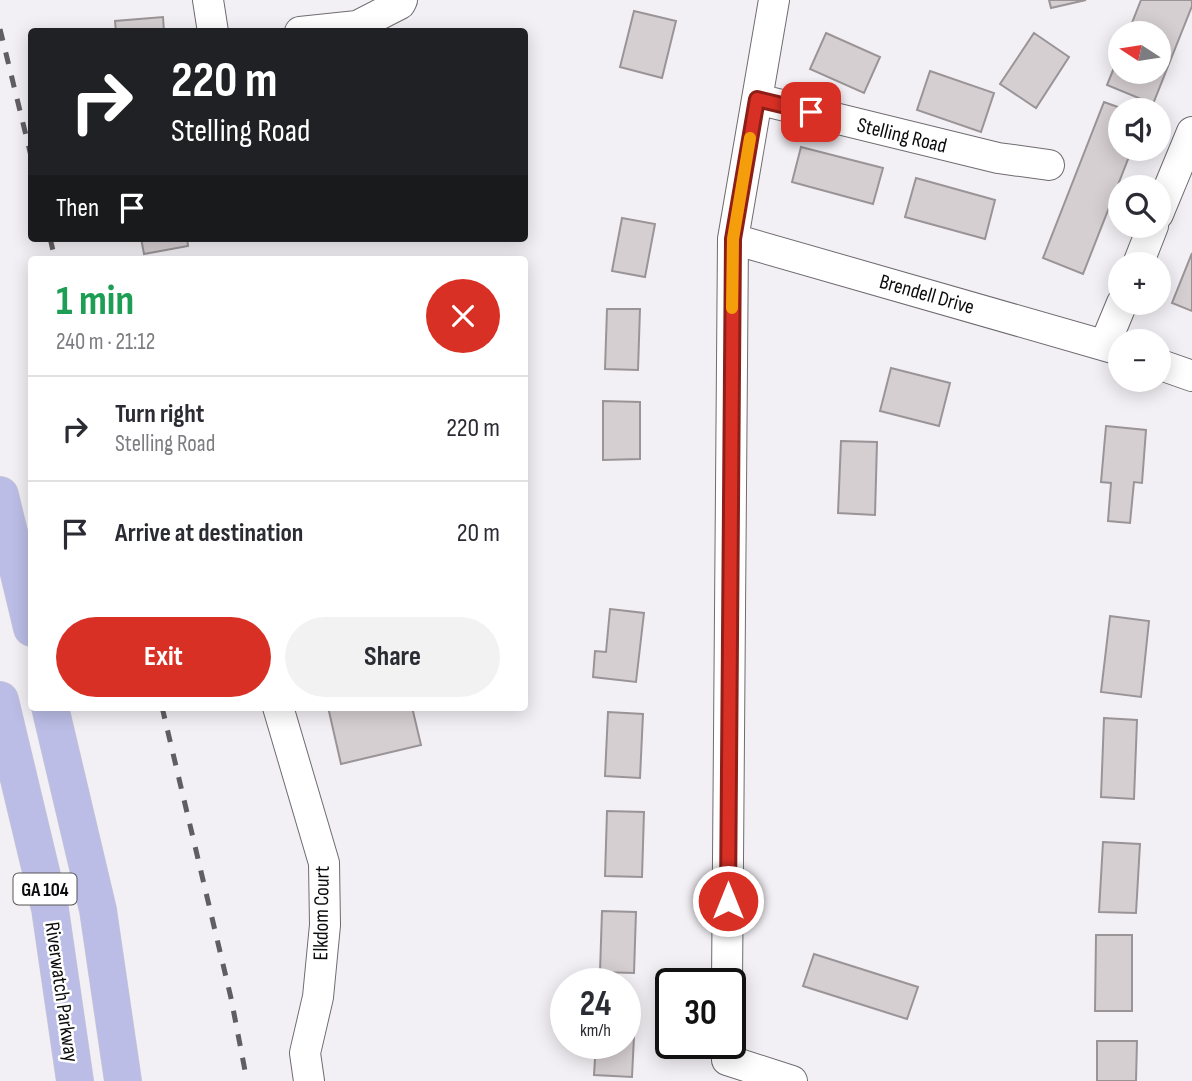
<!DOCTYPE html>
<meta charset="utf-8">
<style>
:root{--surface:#fff;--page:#f2f2f3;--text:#2b2b33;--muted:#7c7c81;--line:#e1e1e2;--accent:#d93025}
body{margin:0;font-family:"Sofia Sans Condensed",sans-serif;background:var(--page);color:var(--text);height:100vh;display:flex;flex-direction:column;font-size:26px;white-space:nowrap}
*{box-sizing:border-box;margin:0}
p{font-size:23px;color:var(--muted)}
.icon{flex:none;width:38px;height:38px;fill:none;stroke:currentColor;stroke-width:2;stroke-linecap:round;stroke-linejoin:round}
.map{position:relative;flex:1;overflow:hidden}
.details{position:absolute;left:28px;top:256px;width:500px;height:455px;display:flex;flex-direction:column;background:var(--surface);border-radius:7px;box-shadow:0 4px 18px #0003}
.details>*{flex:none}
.top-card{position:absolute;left:28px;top:28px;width:500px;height:214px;border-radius:7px;box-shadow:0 4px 18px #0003;background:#202124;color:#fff;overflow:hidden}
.needle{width:46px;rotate:282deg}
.tools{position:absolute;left:1108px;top:21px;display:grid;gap:14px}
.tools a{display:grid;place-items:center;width:63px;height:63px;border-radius:50%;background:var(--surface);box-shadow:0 4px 18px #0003;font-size:35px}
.speed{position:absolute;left:550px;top:968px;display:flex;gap:14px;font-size:35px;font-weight:700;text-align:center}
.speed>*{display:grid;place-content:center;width:91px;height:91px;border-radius:50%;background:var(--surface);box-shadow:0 4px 18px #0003;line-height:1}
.speed small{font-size:18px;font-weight:400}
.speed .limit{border:4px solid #111;border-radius:10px;background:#fff;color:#111}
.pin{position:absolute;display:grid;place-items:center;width:60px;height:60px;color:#fff;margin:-30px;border-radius:14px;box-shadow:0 4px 10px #0006}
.me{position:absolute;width:77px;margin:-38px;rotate:0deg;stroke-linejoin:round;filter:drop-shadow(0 0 5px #0008)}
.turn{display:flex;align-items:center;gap:24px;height:147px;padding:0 28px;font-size:32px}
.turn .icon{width:91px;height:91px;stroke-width:2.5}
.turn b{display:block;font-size:49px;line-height:60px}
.then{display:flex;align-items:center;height:66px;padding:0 28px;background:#0003;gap:14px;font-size:26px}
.round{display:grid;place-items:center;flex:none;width:74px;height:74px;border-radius:37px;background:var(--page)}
.head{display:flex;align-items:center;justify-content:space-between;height:119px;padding:0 28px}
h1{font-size:42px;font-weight:700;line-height:52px;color:#1e9e55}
.cta{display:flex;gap:14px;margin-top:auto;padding:14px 28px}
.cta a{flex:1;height:80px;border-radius:42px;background:var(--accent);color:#fff;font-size:28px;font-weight:700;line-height:80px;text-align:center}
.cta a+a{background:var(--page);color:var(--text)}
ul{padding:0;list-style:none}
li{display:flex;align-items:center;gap:21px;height:105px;padding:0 28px;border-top:2px solid var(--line)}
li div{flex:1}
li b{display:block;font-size:26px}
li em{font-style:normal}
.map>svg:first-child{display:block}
</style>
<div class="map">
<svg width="1192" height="1081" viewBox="0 0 1192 1081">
<rect width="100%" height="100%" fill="#f3f0f5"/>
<path fill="#d6cfd2" stroke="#9a9497" stroke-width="2" d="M1049,0H1086L1051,8Z
M1141,0H1192V6L1153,104L1107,85L1120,53V72H1158V33H1128Z
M634,11L676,21L662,78L620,67Z
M163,17L164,32H116L115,21Z
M826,33L880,57L864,93L810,69Z
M1034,33L1069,57L1036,108L1000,84Z
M930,71L994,93L981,132L917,110Z
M1104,102L1126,110H1120V149H1132L1083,274L1043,258Z
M801,147L883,168L873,204L792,182Z
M916,178L995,200L985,239L905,217Z
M622,218L655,224L645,277L612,271Z
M141,238H187L188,246L144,254Z
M1192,253V311L1172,303Z
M607,309H640L638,370L605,369Z
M891,368L950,383L939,426L880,411Z
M603,401L640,402V459L603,460Z
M1106,426L1146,430L1142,483L1134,482L1130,523L1108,521L1111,483L1101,482Z
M841,441L877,442L875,515L838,513Z
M610,609L644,613L636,682L593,677L595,651L606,652Z
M1110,616L1149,621L1141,697L1101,692Z
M328,707H412L421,745L341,764Z
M608,712L643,714L640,778L605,776Z
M1104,718L1137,720L1134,799L1101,797Z
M607,811L644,812L642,877L605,876Z
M1103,842L1140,844L1136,913L1099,912Z
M602,911L636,912L634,973L600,972Z
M1096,935H1132V1011H1095Z
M814,954L918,987L907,1019L803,986Z
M625,1015L635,1016L632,1077L594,1075L596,1043H625Z
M1097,1041H1137L1136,1081H1097Z"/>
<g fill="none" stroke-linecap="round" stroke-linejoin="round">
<g stroke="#6f6b70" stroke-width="32">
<path id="minor" d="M208,0L213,32
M300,32L357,26L400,4L402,0
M757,99L998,158L1049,165
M1158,214L1192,132
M733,239L1120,350
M1138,264L1153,226
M1105,344L1122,303
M1158,364L1192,376
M278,707L324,863L325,925L318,997L305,1053L309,1081
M727,984L733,239L774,0
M727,1060L792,1081"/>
</g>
<g stroke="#cececf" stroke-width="38">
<path id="major" d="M0,495L32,628
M0,700L50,909L75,1081
M50,707L98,910L123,1081"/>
</g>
<use href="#minor" stroke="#fff" stroke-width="30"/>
<use href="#major" stroke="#bbbde6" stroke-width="37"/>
<path stroke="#605e61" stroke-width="5" stroke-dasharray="12 12" stroke-linecap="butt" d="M0,29L32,160
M50,238L55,259
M162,707L231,998L247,1081"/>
</g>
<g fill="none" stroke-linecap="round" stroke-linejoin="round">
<g stroke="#8d1f18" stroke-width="18">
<path id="route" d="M728,901L733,239L757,99L811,112"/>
</g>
<use href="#route" stroke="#d93025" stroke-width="12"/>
<path stroke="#f59e0b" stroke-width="12" d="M732,308L733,239L750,138"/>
</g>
<g text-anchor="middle" stroke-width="5" stroke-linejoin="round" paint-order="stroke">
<rect fill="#fff" stroke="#555456" stroke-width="2" x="13.5" y="873.5" width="63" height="31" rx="5"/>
<g font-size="19" font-weight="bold" fill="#0c0b0d">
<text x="45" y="896">GA 104</text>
</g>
<g font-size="21" fill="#0c0b0d" stroke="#fff">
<text transform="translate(902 135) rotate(14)" y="7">Stelling Road</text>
<text transform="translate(927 294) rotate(16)" y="7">Brendell Drive</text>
<text transform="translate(321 913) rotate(-89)" y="7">Elkdom Court</text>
<text transform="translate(62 992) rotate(82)" y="7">Riverwatch Parkway</text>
</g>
</g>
</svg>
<div class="tools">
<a><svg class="needle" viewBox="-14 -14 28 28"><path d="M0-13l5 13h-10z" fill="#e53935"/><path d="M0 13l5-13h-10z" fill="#7c7c81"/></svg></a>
<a><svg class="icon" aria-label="sound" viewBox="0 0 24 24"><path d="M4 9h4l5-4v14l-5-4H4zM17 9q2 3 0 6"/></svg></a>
<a><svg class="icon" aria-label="search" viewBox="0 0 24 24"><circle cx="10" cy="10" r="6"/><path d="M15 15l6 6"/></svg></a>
<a>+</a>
<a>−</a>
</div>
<div class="speed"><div>24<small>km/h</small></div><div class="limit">30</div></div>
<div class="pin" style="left:811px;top:112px;background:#d93025"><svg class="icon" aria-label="arrive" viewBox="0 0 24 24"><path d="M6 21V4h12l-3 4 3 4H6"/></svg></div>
<svg class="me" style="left:728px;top:901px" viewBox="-20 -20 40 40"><circle r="17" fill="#d93025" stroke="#fff" stroke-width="3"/><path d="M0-11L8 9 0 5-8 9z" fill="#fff"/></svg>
<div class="top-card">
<div class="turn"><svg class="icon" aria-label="right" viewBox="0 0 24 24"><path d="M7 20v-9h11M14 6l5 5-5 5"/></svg><div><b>220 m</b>Stelling Road</div></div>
<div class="then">Then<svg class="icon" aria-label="arrive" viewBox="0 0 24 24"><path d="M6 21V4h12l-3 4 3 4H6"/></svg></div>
</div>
<section class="details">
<div class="head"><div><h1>1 min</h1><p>240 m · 21:12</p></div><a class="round" style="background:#d93025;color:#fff"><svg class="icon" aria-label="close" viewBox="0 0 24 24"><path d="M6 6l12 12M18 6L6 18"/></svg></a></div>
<ul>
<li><svg class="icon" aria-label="right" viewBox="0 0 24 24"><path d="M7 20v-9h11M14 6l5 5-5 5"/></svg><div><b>Turn right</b><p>Stelling Road</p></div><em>220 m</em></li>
<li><svg class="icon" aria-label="arrive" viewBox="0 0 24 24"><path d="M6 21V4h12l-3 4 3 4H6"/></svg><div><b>Arrive at destination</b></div><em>20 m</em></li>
</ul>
<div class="cta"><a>Exit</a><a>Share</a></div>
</section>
</div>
